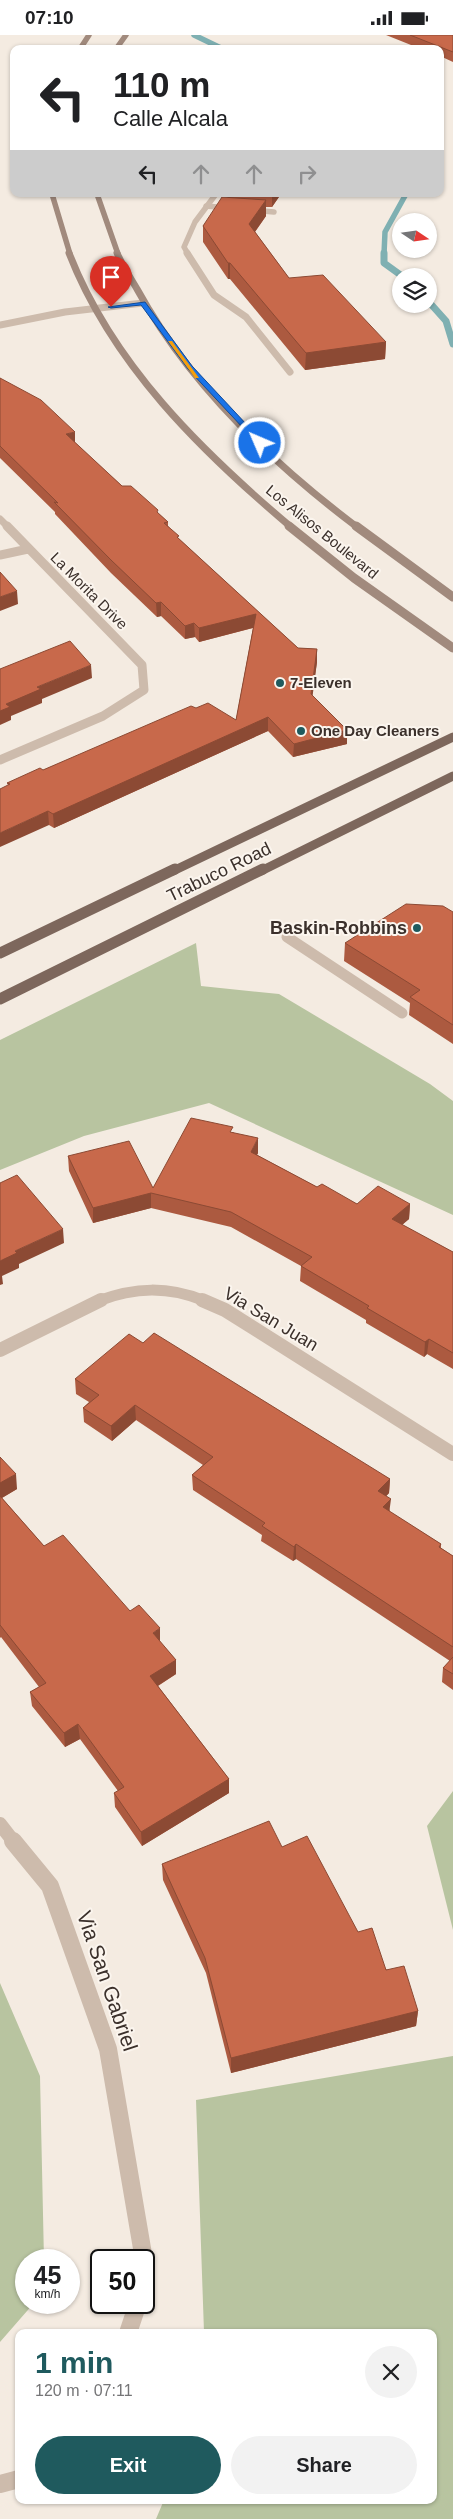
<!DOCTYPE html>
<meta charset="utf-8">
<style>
:root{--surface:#fff;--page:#f2f2f2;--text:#202124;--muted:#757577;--accent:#1f5a5e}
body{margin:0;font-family:Helvetica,sans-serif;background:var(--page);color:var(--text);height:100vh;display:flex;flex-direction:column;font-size:19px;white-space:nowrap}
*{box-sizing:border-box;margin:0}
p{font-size:16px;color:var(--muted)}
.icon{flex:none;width:28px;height:28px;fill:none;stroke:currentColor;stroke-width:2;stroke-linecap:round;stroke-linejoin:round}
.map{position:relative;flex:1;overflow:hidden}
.drawer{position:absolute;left:15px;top:2294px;width:422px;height:175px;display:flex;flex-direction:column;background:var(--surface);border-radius:10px;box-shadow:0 1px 4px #0004}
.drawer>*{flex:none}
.top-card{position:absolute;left:10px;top:10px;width:434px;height:152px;border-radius:10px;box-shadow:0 1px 4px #0004;background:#fff;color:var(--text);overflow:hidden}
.needle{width:32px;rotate:103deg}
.controls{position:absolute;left:392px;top:178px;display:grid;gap:10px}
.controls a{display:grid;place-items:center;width:45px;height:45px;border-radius:50%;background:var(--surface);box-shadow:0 1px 4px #0004;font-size:25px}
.speed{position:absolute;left:15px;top:2214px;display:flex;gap:10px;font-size:25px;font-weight:700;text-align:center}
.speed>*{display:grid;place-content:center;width:65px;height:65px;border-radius:50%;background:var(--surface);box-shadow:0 1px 4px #0004;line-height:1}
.speed small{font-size:12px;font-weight:400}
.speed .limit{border:2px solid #111;border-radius:8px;background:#fff;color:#111}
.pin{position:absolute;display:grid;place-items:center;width:42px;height:42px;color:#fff;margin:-51px -21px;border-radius:50% 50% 50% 0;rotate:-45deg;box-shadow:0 0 5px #0007}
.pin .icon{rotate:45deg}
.me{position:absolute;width:55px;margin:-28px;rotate:315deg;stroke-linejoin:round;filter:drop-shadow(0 0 4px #0008)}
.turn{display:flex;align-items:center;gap:18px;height:105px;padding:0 20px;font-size:22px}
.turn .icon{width:65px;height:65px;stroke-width:2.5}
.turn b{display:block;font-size:35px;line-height:42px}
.lanes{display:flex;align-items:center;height:48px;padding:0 20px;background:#0003;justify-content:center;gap:25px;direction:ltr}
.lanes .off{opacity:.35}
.round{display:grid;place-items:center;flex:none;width:52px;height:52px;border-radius:26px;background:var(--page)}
.head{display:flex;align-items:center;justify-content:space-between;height:85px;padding:0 20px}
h1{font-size:30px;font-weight:700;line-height:38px;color:var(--accent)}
.primary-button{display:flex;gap:10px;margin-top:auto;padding:10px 20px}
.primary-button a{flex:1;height:58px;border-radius:30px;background:var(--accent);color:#fff;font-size:20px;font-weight:700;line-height:58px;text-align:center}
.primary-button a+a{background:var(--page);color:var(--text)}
.status{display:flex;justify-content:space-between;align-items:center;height:35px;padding:0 25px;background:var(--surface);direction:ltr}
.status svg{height:14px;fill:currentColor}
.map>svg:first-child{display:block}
</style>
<div class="status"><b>07:10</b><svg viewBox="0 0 49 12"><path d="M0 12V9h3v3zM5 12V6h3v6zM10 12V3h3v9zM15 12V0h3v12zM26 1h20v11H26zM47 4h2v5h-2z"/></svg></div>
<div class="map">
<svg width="453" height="2484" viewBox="0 0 453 2484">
<rect width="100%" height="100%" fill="#f4ebe1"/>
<path fill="#b8c4a0" d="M196,908L201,951L279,959L430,1049L453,1066V1180L209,1068L84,1101L0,1135V1005Z
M453,1756V1895L427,1791Z
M0,1948L40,2041L44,2225H26V2268H34L0,2307Z
M453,2021V2484H156L164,2465H434V2298L204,2297L196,2065Z"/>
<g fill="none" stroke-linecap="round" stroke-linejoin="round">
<path stroke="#7fb0b2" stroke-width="5.5" d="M194,0L223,14
M384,219L385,197L406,159"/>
<path stroke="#7fb0b2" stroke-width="7" d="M384,218V228L402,241
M429,267L446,286L453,309"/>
<path stroke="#cdbbac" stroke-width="5.5" d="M206,171L274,177"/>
<path stroke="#cdbbac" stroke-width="11" d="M287,902L402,978"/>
<path stroke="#cdbbac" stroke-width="5.5" d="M188,219L184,212L195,187L216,159"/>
<path stroke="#cdbbac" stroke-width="7" d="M187,218L214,260L246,282L290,337
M0,290L65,277L143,268
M0,484L8,492"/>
<path stroke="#cdbbac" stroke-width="9" d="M0,520L28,514
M0,725L103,681L144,655L142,630L7,491"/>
<path stroke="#cdbbac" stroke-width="11" d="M98,1266C135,1252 168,1251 205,1266"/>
<path stroke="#cdbbac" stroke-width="14" d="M202,1265L225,1275L453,1419
M0,1315L101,1265
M0,1789L14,1807"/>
<path stroke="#cdbbac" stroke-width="18" d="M13,1806L50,1851L108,2014L144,2225
M144,2226L146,2242L144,2250
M128,2298L138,2268
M0,2449L19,2444"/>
<path stroke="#a18a7d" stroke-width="5.5" d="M80,14L89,0
M116,14L126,0
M52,159L70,219
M97,159L118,219"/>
<path stroke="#a18a7d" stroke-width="7" d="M69,218C112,329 201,416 291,492
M117,218C122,230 130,242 137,254C189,349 272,428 357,492"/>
<path stroke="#a18a7d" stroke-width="9" d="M289,491L354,543L453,613
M356,491L453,562"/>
<path stroke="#7d675c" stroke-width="9" d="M173,836L453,702
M261,836L453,741"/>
<path stroke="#7d675c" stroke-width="11" d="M0,918L175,834
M0,964L263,834"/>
</g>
<path fill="#ac5a40" d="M386,0H453V27L440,21V14H421Z
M228,159H281L272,172H266V181L255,197L289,243L386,307L385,324L305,335L230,244H228L203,207V191L228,162Z
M0,343L75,408L122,451L158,478L168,487V491L179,504L298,613L317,614V627L312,660L347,695V709L293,722L268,696L54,793L49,790L8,750L7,748L43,735L196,673L236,685L253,593L199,607L195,602L185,604L161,581L157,582L111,538L55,479V477L0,423Z
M453,877V1009L409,980L410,968L344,926L345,908Z
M233,1097L258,1118L257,1120L317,1152L357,1169H410L409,1184L402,1190L453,1217V1334L427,1319L424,1322L366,1288V1285L300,1246L301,1231L231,1192L151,1173L93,1188L69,1136L68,1121L153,1153Z
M143,1308L390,1444L389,1458L386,1461L390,1477L441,1509V1513L453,1521V1655L442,1647L443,1633L450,1626L296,1524L293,1526L261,1506L262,1500L193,1455L192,1440L203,1430L136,1385L112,1406L84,1387L83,1373L89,1367L76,1359L75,1344Z
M0,1422L17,1454L2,1463L44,1511L130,1576L160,1607L176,1625V1639L158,1651L229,1744V1758L142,1811L115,1772L114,1758L118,1756L80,1704L65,1712L32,1671L30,1657L39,1652L1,1602L0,1603Z
M282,1812L358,1897L418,1976L416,1991L231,2038L206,1938L163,1845L162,1829Z"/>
<path fill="#8c4a34" d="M272,159H281L272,172Z
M266,165V181L249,205V189Z
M228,228H230V244H228Z
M386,307L385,324L305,335L306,318Z
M75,397V409L66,399Z
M17,556L18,569L0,576V562Z
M161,567V581L157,582L156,568Z
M256,579V592L199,607V593Z
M194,588L195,602L185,604V591Z
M317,614V627L311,673V659Z
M91,630L92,643L42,664V668L11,681V685L0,690V676L6,669L37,652Z
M268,682V696L54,793L53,779Z
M347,695V709L293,722L294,709Z
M48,776L49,790L0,812V798Z
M258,1103V1118L251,1131V1117Z
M151,1158V1173L93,1188V1173Z
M410,1169L409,1184L391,1199L392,1184Z
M63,1194L64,1208L19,1229V1233L2,1241L3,1249L0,1250V1226L15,1216Z
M429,1304L427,1319L424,1322L425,1307Z
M135,1370L136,1385L112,1406L111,1391Z
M16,1439L17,1454L0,1464V1448Z
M390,1444L389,1458L377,1471L378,1456Z
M391,1464L389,1479L383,1472Z
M296,1509V1524L293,1526L294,1512Z
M160,1593V1608L153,1598Z
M176,1625V1639L151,1655L150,1641Z
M78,1689L80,1704L65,1712L64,1698Z
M229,1744V1758L142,1811L141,1797Z
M418,1976L416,1991L231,2038V2023Z"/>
<path fill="#c8694b" stroke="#8c4a34" d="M410,0H453V17Z
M222,162L266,165L249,189L289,243L323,240L386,307L306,318L230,228H228L203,191Z
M0,343L41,365L75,397L66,399L122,451H131L158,475L157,477L168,487L164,488L179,501L177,502L298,613L317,614L311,659L347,695L294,709L268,682L53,779L48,776L0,798V754L10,749L7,748L40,733L43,735L191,671L196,673L208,668L236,685L256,579L199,593L194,588L185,591L161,567L156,568L111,525L54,467L58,468L0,411Z
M0,537L17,556L0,562Z
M70,606L91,630L37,652L41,654L6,669L10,672L0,676V634Z
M406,869L443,871L453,877V990L410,962L420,955L345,908Z
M191,1083L233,1092L230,1097L258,1103L251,1117L317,1152L322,1149L357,1169L378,1151L410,1169L392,1184L453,1217V1318L429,1304L425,1307L367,1273L369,1271L301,1231L312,1222L231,1177L151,1158L93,1173L68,1121L129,1106L153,1153Z
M17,1140L63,1194L15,1216L17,1218L0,1226V1148Z
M154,1298L390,1444L378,1456L391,1464L383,1472L441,1509L439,1512L453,1521V1612L296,1509L294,1512L262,1491L265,1488L192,1440L213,1422L135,1370L111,1391L83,1373L99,1360L75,1344L129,1299L143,1308Z
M0,1422L16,1439L0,1448Z
M0,1461L44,1511L63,1500L130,1576L139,1570L160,1593L153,1598L176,1625L150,1641L229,1744L141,1797L114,1758L124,1752L78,1689L64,1698L30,1657L46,1648L0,1590Z
M453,1622V1639L443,1633Z
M269,1786L282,1812L307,1801L358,1897L372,1893L386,1935L404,1931L418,1976L231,2023L205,1923L162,1829Z"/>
<path fill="#1a73e8" stroke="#114b97" d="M145,267L192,331L262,406V409H258L188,334L141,270L111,273L108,272Z"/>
<path fill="#f59e0b" d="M168,306H172L199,343H195Z"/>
<g fill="#1f5a5e" stroke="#fbf5ee" stroke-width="2">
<circle cx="280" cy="648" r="5"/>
<circle cx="301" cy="696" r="5"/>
<circle cx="417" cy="893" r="5"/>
</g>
<g text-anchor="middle" stroke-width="4" stroke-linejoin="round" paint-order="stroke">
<g font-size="15" fill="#3b302b" stroke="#fbf5ee">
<text transform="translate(322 497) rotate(39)" y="5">Los Alisos Boulevard</text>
<text transform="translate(89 556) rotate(45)" y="5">La Morita Drive</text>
</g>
<g font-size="15" font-weight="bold" fill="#3b302b" stroke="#fbf5ee" text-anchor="start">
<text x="290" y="653">7-Eleven</text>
<text x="311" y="701">One Day Cleaners</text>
</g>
<g font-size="18" fill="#3b302b" stroke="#fbf5ee">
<text transform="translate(219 837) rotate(-26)" y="6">Trabuco Road</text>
<text transform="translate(271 1284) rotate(31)" y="6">Via San Juan</text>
</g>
<g font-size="18" font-weight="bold" fill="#3b302b" stroke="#fbf5ee" text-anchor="end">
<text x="407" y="899">Baskin-Robbins</text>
</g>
<g font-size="21" fill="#3b302b" stroke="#fbf5ee">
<text transform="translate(107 1946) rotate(71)" y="7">Via San Gabriel</text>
</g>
</g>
</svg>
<div class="controls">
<a><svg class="needle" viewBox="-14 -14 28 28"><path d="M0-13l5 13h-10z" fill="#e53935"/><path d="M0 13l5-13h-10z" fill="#757577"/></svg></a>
<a><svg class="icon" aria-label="layers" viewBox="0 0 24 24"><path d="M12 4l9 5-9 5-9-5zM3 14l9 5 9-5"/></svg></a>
</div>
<div class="speed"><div>45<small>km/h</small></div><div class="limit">50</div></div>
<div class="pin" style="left:111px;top:272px;background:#d93025"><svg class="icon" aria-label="arrive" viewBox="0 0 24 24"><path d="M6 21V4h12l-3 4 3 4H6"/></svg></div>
<svg class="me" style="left:260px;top:408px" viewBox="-20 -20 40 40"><circle r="17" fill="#1a73e8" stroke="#fff" stroke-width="3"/><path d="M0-11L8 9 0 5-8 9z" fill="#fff"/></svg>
<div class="top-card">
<div class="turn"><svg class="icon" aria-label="left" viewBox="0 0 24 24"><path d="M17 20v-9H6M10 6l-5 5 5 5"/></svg><div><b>110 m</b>Calle Alcala</div></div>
<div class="lanes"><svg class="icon" aria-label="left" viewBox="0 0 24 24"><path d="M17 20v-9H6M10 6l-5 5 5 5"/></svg><svg class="icon off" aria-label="ahead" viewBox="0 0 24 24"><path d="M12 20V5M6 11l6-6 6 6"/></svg><svg class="icon off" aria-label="ahead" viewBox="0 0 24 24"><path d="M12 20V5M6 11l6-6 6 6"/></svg><svg class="icon off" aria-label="right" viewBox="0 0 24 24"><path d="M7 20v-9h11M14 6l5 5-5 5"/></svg></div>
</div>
<section class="drawer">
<div class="head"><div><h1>1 min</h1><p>120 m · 07:11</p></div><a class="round"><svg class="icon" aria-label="close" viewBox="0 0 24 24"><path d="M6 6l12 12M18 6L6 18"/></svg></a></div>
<div class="primary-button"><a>Exit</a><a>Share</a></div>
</section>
</div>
